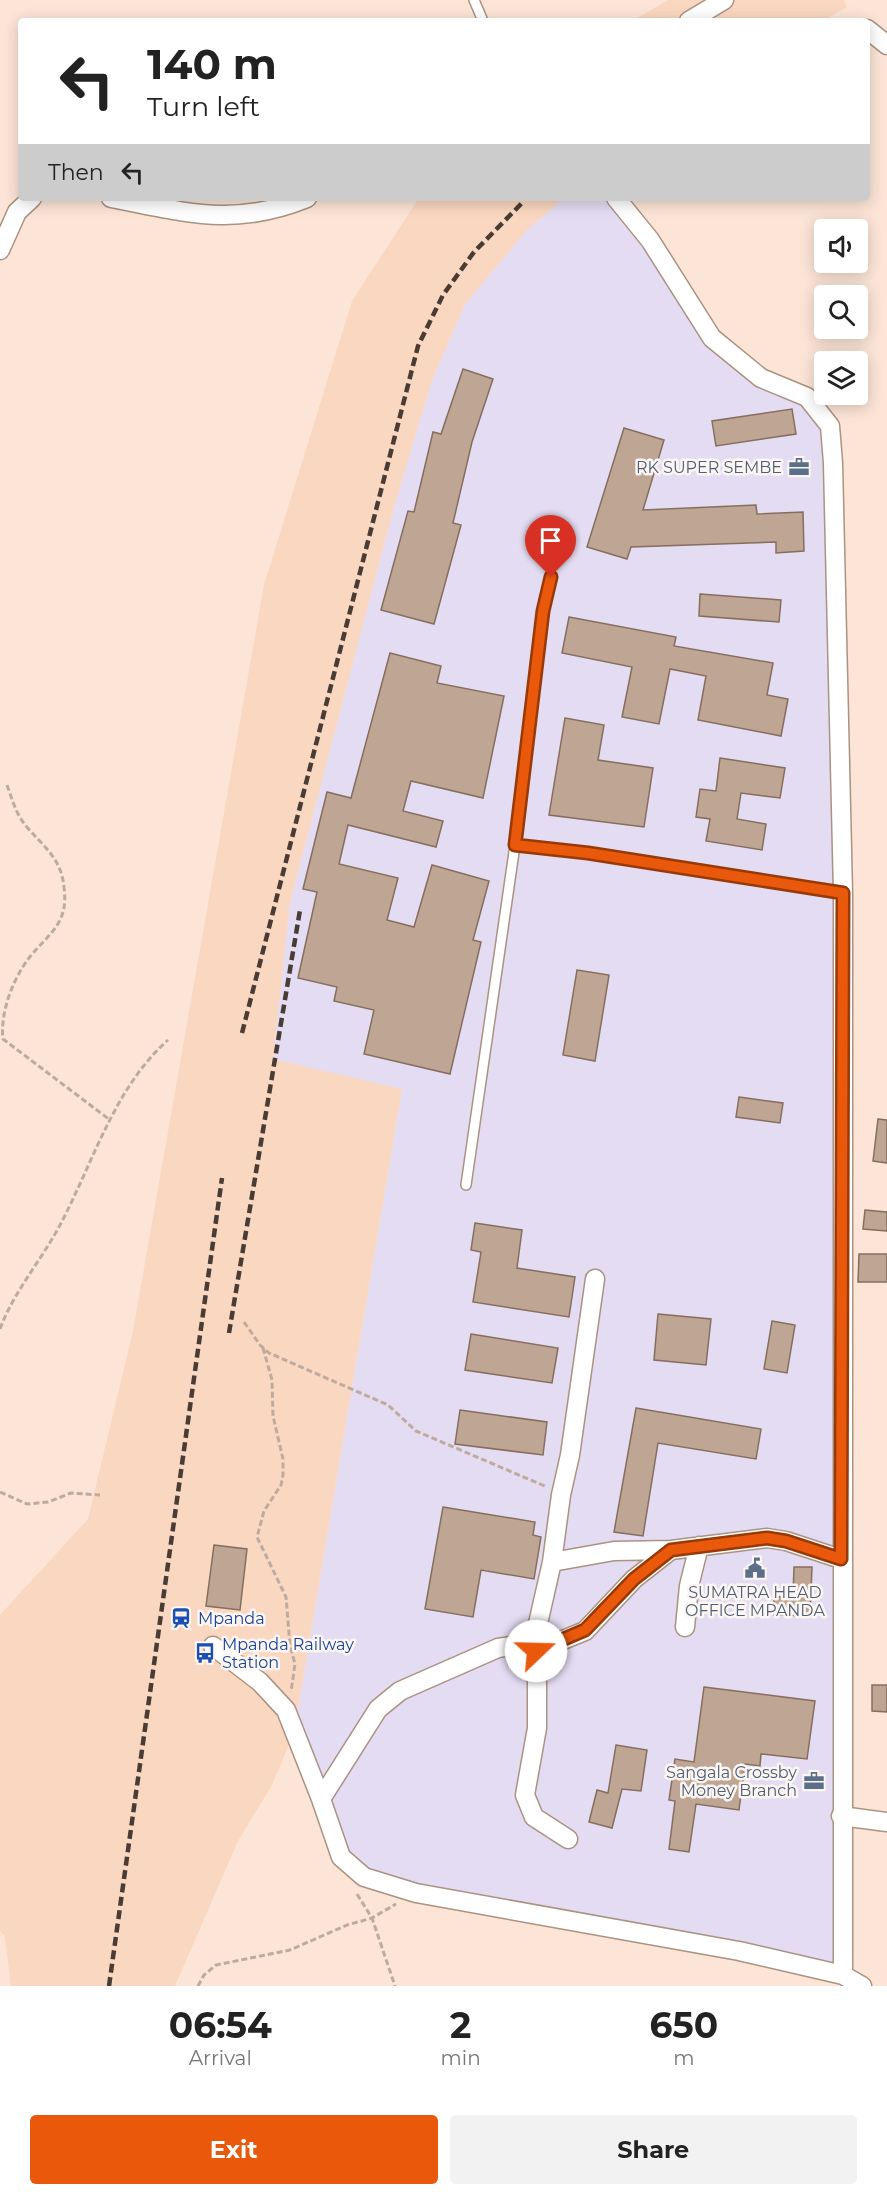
<!DOCTYPE html>
<style>
:root{--surface:#fff;--page:#f2f2f2;--text:#222;--muted:#767676;--accent:#ea580c}
body{margin:0;font-family:Montserrat,sans-serif;background:var(--page);color:var(--text);height:100vh;display:flex;flex-direction:column;font-size:22px;white-space:nowrap}
*{box-sizing:border-box;margin:0}
p{font-size:20px;color:var(--muted)}
.icon{flex:none;width:33px;height:33px;fill:none;stroke:currentColor;stroke-width:2;stroke-linecap:round;stroke-linejoin:round}
.map{position:relative;height:1986px;overflow:hidden}
.drawer{display:flex;flex-direction:column;background:var(--surface);flex:1}
.drawer>*{flex:none}
.banner{position:absolute;left:18px;top:18px;width:852px;height:183px;border-radius:6px;box-shadow:0 3px 15px #0003;background:#fff;color:var(--text);overflow:hidden}
.controls{position:absolute;left:814px;top:219px;display:grid;gap:12px}
.controls a{display:grid;place-items:center;width:54px;height:54px;border-radius:6px;background:var(--surface);box-shadow:0 3px 15px #0003;font-size:30px}
.pin{position:absolute;display:grid;place-items:center;width:51px;height:51px;color:#fff;margin:-62px -26px;border-radius:50% 50% 50% 0;rotate:-45deg;box-shadow:0 0 6px #0007}
.pin .icon{rotate:45deg}
.me{position:absolute;width:66px;margin:-33px;rotate:69deg;stroke-linejoin:round;filter:drop-shadow(0 0 4px #0008)}
.turn{display:flex;align-items:center;gap:21px;height:126px;padding:0 30px;font-size:27px}
.turn .icon{width:78px;height:78px;stroke-width:2.5}
.turn b{display:block;font-size:42px;line-height:51px}
.then{display:flex;align-items:center;height:57px;padding:0 30px;background:#0003;gap:12px;font-size:22px}
.eta{display:flex;justify-content:space-evenly;align-items:center;height:102px;text-align:center}
.eta b{font-size:36px;font-weight:700;line-height:42px}
.action{display:flex;gap:12px;margin-top:auto;padding:12px 30px}
.action a{flex:1;height:69px;border-radius:6px;background:var(--accent);color:#fff;font-size:24px;font-weight:700;line-height:69px;text-align:center}
.action a+a{background:var(--page);color:var(--text)}
.map>svg:first-child{display:block}
</style>
<div class="map">
<svg width="887" height="1986" viewBox="0 0 887 1986">
<rect width="100%" height="100%" fill="#fce5d6"/>
<path fill="#e3dcf2" d="M564,198H616L712,338L807,397L830,426L833,463L843,1975L416,1893L341,1857L294,1733L402,1090L273,1059L290,902L394,507L432,380L465,304L526,231Z"/>
<path fill="#fad7c0" d="M668,0H844L847,7L822,21H632Z
M419,198H564L526,231L465,304L432,380L394,507L290,902L273,1059L402,1089L294,1733L272,1785L238,1841L175,1986H11L5,1936L0,1931V1615L88,1519L133,1331L264,585L352,301Z"/>
<path fill="#bfa593" stroke="#866e5e" stroke-width="1.5" d="M463,369L493,379L472,442L453,523L461,525L434,624L381,610L408,511L414,512L433,432L441,434Z
M792,409L796,434L716,446L712,421Z
M624,428L664,440L643,510L756,505L757,514L803,512L804,551L776,553V542L631,547L627,559L587,547Z
M700,594L781,600L779,622L699,616Z
M569,617L676,637L674,646L773,663L767,695L788,699L781,736L698,720L706,676L670,669L659,724L622,717L632,667L562,653Z
M390,653L441,666L437,683L504,696L483,798L411,781L403,811L443,821L436,847L348,825L339,864L398,878L387,920L414,927L432,865L489,881L473,940L481,942L450,1074L364,1054L374,1010L334,1001L337,987L298,978L317,892L303,889L327,792L351,798Z
M565,718L604,725L598,760L653,768L644,827L549,815Z
M720,758L785,768L780,798L741,793L737,819L766,824L762,850L706,841L710,819L696,817L700,789L716,791Z
M577,970L609,975L595,1061L563,1055Z
M739,1097L783,1103L780,1123L736,1117Z
M878,1119L887,1120V1163L873,1161Z
M865,1210L887,1212V1231L863,1229Z
M475,1223L522,1230L517,1268L575,1277L569,1317L473,1302L481,1252L471,1250Z
M859,1254H887V1282H858Z
M658,1314L711,1319L706,1365L654,1360Z
M772,1321L795,1325L787,1373L764,1369Z
M471,1334L558,1348L552,1383L465,1370Z
M636,1408L761,1429L756,1459L658,1443L643,1536L614,1532Z
M460,1410L547,1422L543,1455L455,1444Z
M443,1507L535,1522L533,1535L541,1537L534,1579L481,1570L473,1617L425,1609Z
M214,1545L247,1549L240,1610L206,1606Z
M794,1567H812L810,1616L774,1615V1597H793Z
M872,1685H887V1712L872,1711Z
M704,1687L815,1701L807,1759L761,1754L760,1766L745,1764L739,1810L696,1804L689,1852L669,1849L675,1801L669,1800L675,1759L694,1762Z
M616,1745L647,1750L641,1791L622,1789L612,1828L589,1822L597,1790L608,1793Z"/>
<g fill="none" stroke-linecap="round" stroke-linejoin="round">
<g stroke="#ab9281" stroke-width="12">
<path id="lane" d="M474,0L483,21
M515,845L588,853L843,893
M466,1185L515,845L543,611L551,577"/>
</g>
<g stroke="#ab9281" stroke-width="21">
<path id="street" d="M689,21L724,0
M867,29L887,45
M111,198C186,212 233,228 307,198
M616,198L650,240L712,338L761,378L807,397L830,426L833,463L843,893V1975
M0,250L17,212L32,198
M552,1562L614,1551L671,1550L767,1538L786,1541L841,1559
M685,1627L689,1586L699,1546
M213,1646L260,1682L286,1710L321,1799L341,1857L364,1877L416,1893L739,1951L843,1975L862,1986
M536,1651L585,1631L634,1579L671,1550
M321,1799L378,1709L400,1691L498,1648L537,1642
M841,1816L887,1822
M568,1839L534,1817L525,1795L537,1728V1628L552,1562L561,1495L570,1455L595,1279"/>
</g>
<path stroke="#beab9e" stroke-width="3" stroke-dasharray="6 3" stroke-linecap="butt" d="M7,785C12,799 16,814 26,826C44,847 61,858 64,887C69,924 49,933 29,958C13,979 0,1012 3,1039L110,1120
M244,1322L260,1345L269,1353L388,1405L416,1431L547,1487
M0,1329C14,1291 41,1261 60,1225C93,1163 114,1088 168,1040
M263,1348L272,1380L273,1416L283,1459V1475L281,1485L264,1511L257,1537L286,1597L290,1645L295,1664L291,1692
M0,1492L27,1504L48,1502L71,1493L100,1495
M357,1894L372,1918L395,1986
M198,1986L204,1975L216,1965L290,1950L347,1925L372,1918L396,1904"/>
<use href="#lane" stroke="#fff" stroke-width="9"/>
<use href="#street" stroke="#fff" stroke-width="18"/>
<path stroke="#493c34" stroke-width="4.5" stroke-dasharray="9 4.5" stroke-linecap="butt" d="M242,1033L418,346L443,295L474,252L522,203
M229,1333L300,910
M109,1986L222,1178"/>
</g>
<g fill="none" stroke-linecap="round" stroke-linejoin="round">
<g stroke="#983908" stroke-width="15">
<path id="route" d="M536,1651L585,1630L634,1579L671,1550L767,1538L786,1541L841,1559L843,893L588,853L515,845L543,611L551,577"/>
</g>
<use href="#route" stroke="#ea580c" stroke-width="10"/>
</g>
<defs>
<g id="office-bare" transform="scale(1.62)"><path d="M-6-3h4V-5.5h4V-3h4V5H-6ZM-1-4.5V-3h2v-1.5ZM-6 0V1H6V0Z" fill="#5c6f8a" stroke="#fcf6f2" stroke-width="2.5" paint-order="stroke"/></g>
<g id="civic-bare" transform="scale(1.62)"><path d="M-.6-6.5H3V-4.5H.6V-3L4-1V1h2V6H-6V1h2V-1L-.6-3ZM-1.2 2.5V6h2.4V2.5Z" fill="#5c6f8a" stroke="#fcf6f2" stroke-width="2.5" paint-order="stroke"/></g>
<g id="station-bare" transform="scale(1.62)"><path d="M-3-6H3Q5-6 5-4V2Q5 4 3 4L4.5 6H3L1.5 4h-3L-3 6H-4.5L-3 4Q-5 4-5 2V-4Q-5-6-3-6ZM-3.5-4v3h7v-3ZM-3.5 1v1.5H-2V1ZM2 1v1.5H3.5V1Z" fill="#1a4fb4" stroke="#fcf6f2" stroke-width="2.5" paint-order="stroke"/></g>
<g id="bus-bare" transform="scale(1.62)"><path d="M-5-6H5V4H4V6H2V4H-2V6H-4V4H-5ZM-3.5-4V0h7V-4ZM-3.5 1.2v1.5H-2V1.2ZM2 1.2v1.5H3.5V1.2Z" fill="#1a4fb4" stroke="#fcf6f2" stroke-width="2.5" paint-order="stroke"/></g>
</defs>
<g fill-rule="evenodd">
<use href="#office-bare" x="799" y="467"/>
<use href="#civic-bare" x="755" y="1568"/>
<use href="#station-bare" x="181" y="1618"/>
<use href="#bus-bare" x="205" y="1653"/>
<use href="#office-bare" x="814" y="1781"/>
</g>
<g text-anchor="middle" stroke-width="5" stroke-linejoin="round" paint-order="stroke">
<g font-size="16" fill="#4e5e75" stroke="#fcf6f2" text-anchor="end">
<text x="782" y="473">RK SUPER SEMBE</text>
<text x="755" y="1598" text-anchor="middle">SUMATRA HEAD<tspan x="755" dy="18">OFFICE MPANDA</tspan></text>
<text x="797" y="1778">Sangala Crossby<tspan x="797" dy="18">Money Branch</tspan></text>
</g>
<g font-size="16" fill="#164399" stroke="#fcf6f2" text-anchor="start">
<text x="198" y="1624">Mpanda</text>
<text x="222" y="1650">Mpanda Railway<tspan x="222" dy="18">Station</tspan></text>
</g>
</g>
</svg>
<div class="controls">
<a><svg class="icon" aria-label="sound" viewBox="0 0 24 24"><path d="M4 9h4l5-4v14l-5-4H4zM17 9q2 3 0 6"/></svg></a>
<a><svg class="icon" aria-label="search" viewBox="0 0 24 24"><circle cx="10" cy="10" r="6"/><path d="M15 15l6 6"/></svg></a>
<a><svg class="icon" aria-label="layers" viewBox="0 0 24 24"><path d="M12 4l9 5-9 5-9-5zM3 14l9 5 9-5"/></svg></a>
</div>
<div class="pin" style="left:551px;top:577px;background:#d93025"><svg class="icon" aria-label="arrive" viewBox="0 0 24 24"><path d="M6 21V4h12l-3 4 3 4H6"/></svg></div>
<svg class="me" style="left:536px;top:1651px" viewBox="-20 -20 40 40"><circle r="19" fill="#fff"/><path d="M0-13L10 11 0 6-10 11z" fill="#ea580c"/></svg>
<div class="banner">
<div class="turn"><svg class="icon" aria-label="left" viewBox="0 0 24 24"><path d="M17 20v-9H6M10 6l-5 5 5 5"/></svg><div><b>140 m</b>Turn left</div></div>
<div class="then">Then<svg class="icon" aria-label="left" viewBox="0 0 24 24"><path d="M17 20v-9H6M10 6l-5 5 5 5"/></svg></div>
</div>
</div>
<section class="drawer">
<div class="eta">
<div><b>06:54</b><p>Arrival</p></div>
<div><b>2</b><p>min</p></div>
<div><b>650</b><p>m</p></div>
</div>
<div class="action"><a>Exit</a><a>Share</a></div>
</section>
